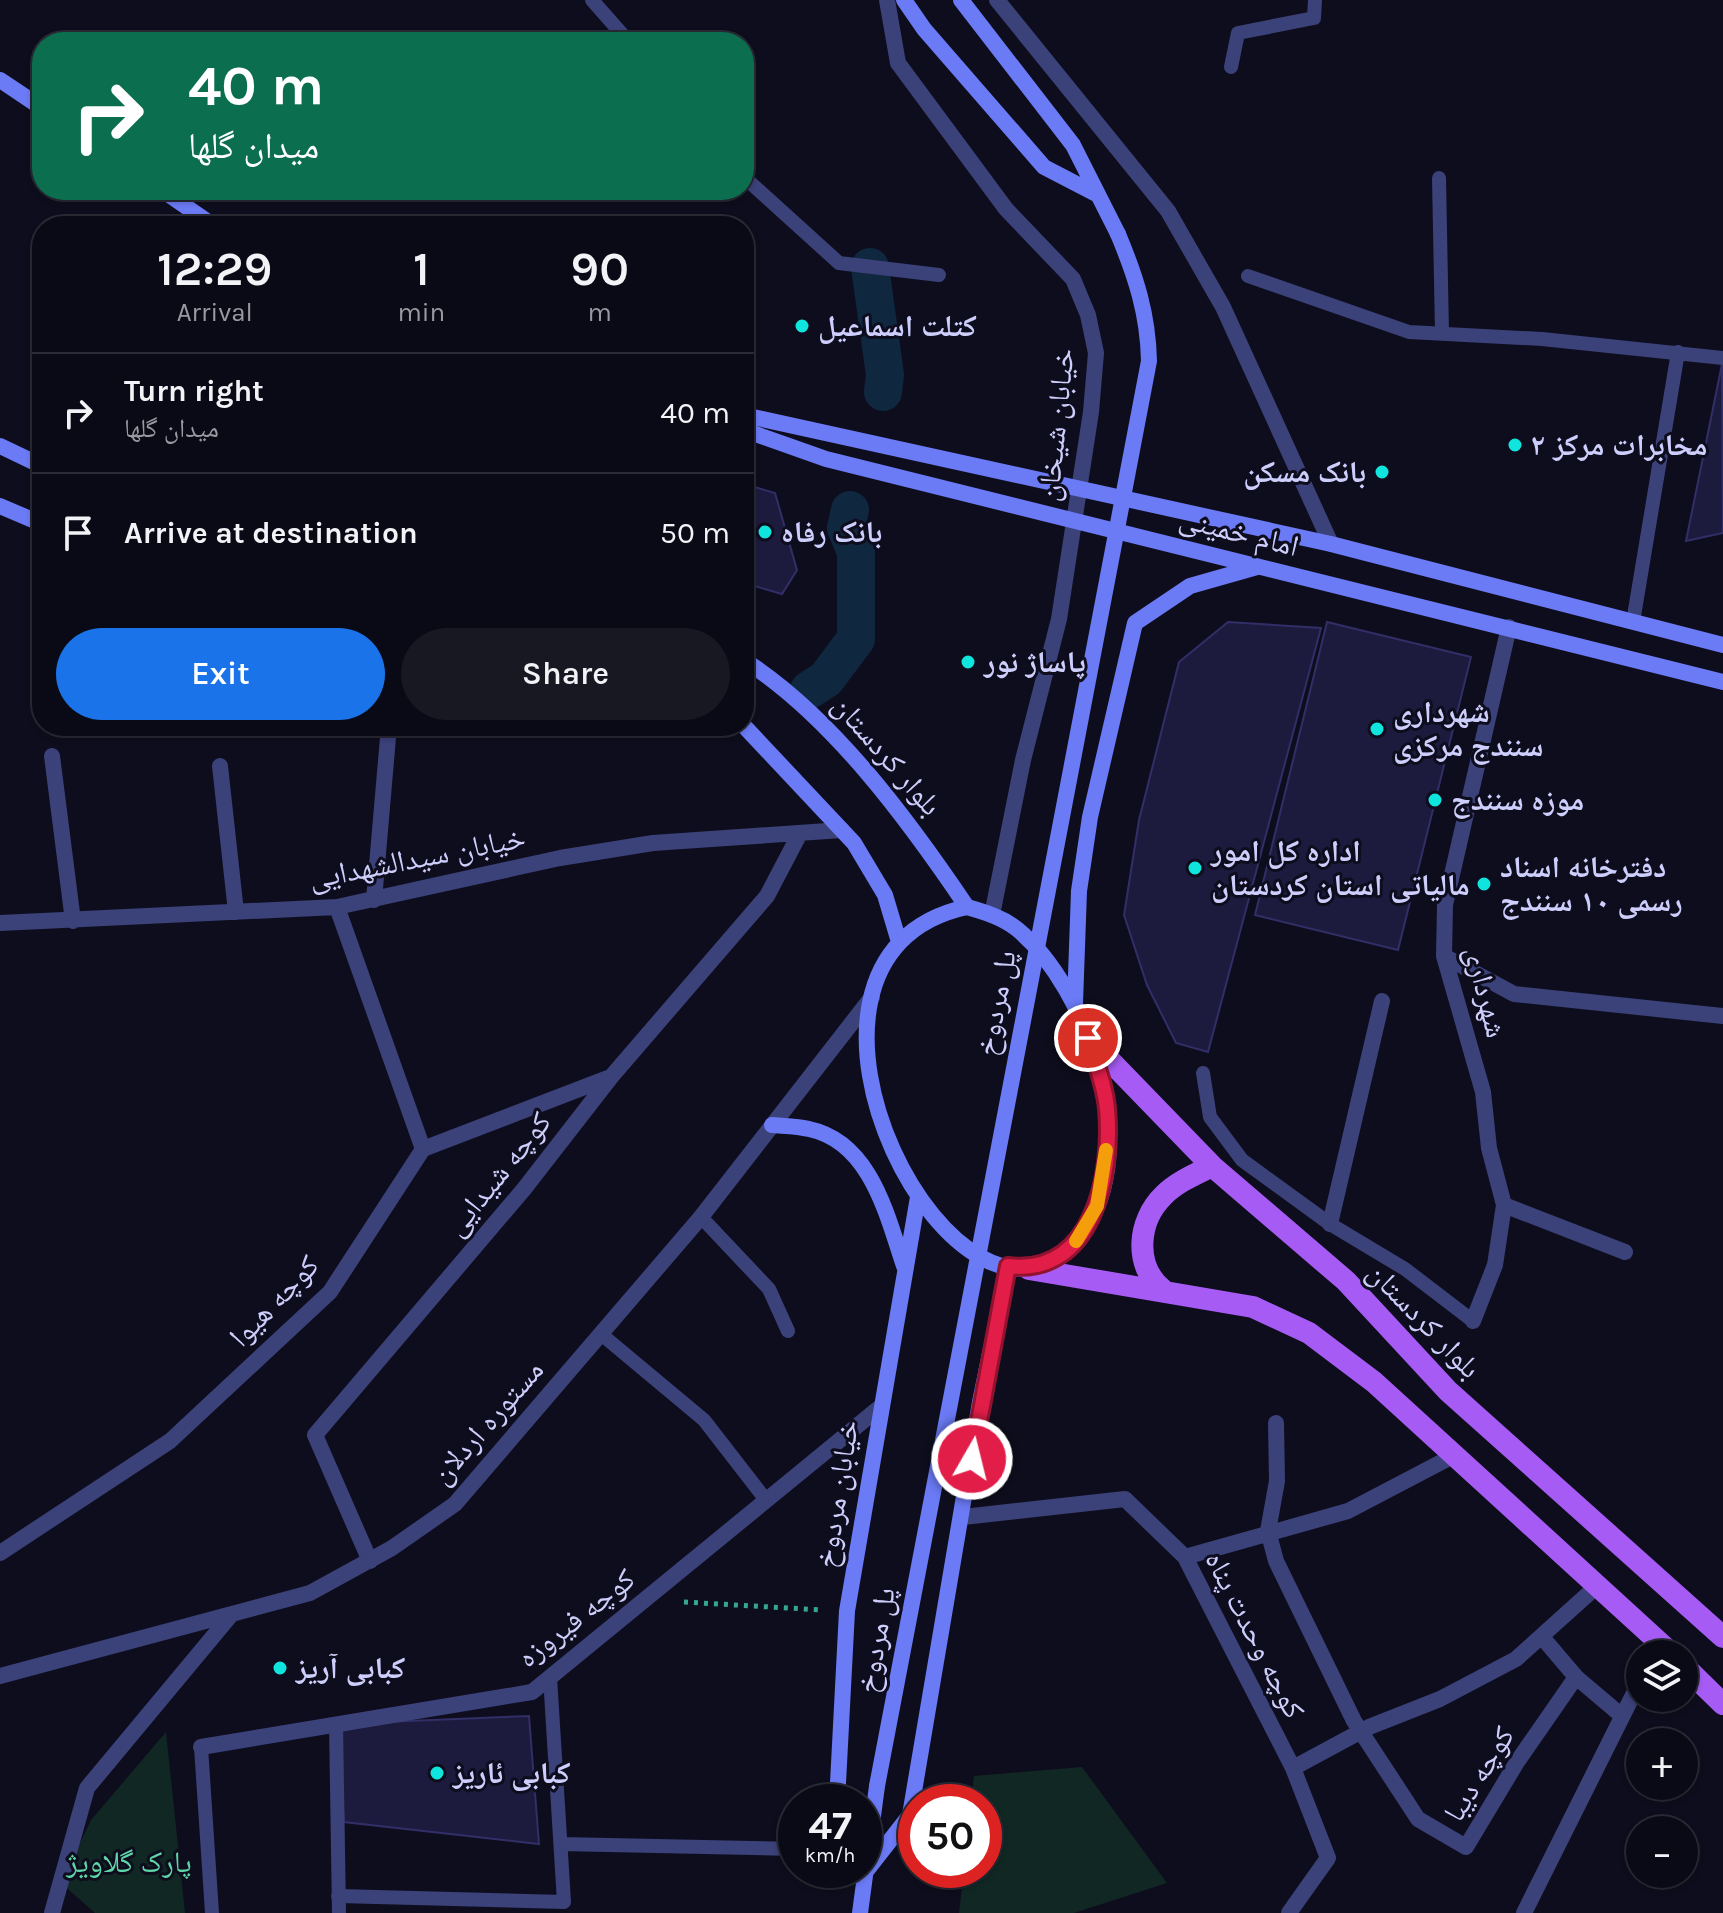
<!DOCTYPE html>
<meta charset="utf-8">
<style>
:root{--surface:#0a0a16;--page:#181823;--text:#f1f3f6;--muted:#999aa1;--line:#2a2b35;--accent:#1a73e8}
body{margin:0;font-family:Karla,"Noto Naskh Arabic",sans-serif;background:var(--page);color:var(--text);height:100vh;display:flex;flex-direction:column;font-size:30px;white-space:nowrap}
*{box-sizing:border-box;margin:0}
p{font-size:26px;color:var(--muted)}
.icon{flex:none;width:44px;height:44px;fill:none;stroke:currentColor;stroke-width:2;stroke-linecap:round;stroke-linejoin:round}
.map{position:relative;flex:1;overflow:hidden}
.side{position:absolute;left:32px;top:216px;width:722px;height:520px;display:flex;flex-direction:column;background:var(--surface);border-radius:32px;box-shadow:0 2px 6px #0004,0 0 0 2px var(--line)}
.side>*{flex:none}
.top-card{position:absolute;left:32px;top:32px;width:722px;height:168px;border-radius:32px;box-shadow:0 2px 6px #0004,0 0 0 2px var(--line);background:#0b6e4f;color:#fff;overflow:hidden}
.controls{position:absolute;left:1626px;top:1640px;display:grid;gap:16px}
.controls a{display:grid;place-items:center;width:72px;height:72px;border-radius:50%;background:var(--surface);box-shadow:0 2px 6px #0004,0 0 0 2px var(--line);font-size:40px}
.speed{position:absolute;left:778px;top:1784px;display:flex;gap:16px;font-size:40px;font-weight:700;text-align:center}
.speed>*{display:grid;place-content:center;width:104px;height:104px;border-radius:50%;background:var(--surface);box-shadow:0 2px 6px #0004,0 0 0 2px var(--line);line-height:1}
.speed small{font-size:20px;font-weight:400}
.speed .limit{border:12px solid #d22;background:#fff;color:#111}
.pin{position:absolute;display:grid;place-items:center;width:68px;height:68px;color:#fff;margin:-34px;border:4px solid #fff;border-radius:50%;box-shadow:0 2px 8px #0007}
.me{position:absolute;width:88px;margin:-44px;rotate:8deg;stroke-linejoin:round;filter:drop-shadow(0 0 6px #0008)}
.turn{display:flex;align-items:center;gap:28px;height:168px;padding:0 24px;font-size:36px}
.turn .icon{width:104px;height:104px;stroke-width:2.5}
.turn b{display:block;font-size:56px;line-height:68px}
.eta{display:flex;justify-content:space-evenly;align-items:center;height:136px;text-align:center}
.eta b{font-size:48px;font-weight:600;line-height:56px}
.action{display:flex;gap:16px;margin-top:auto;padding:16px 24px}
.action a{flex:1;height:92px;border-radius:48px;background:var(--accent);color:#fff;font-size:32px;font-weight:600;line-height:92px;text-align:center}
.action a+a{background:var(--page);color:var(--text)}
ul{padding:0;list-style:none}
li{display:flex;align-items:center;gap:24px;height:120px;padding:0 24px;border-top:2px solid var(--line)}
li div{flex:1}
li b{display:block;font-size:30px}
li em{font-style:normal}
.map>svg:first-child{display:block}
</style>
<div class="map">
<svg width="1723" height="1913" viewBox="0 0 1723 1913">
<rect width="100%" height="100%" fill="#0e0d1d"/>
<path fill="#112723" d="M166,1732L185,1913H95L61,1883L91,1820Z
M1082,1767L1167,1883L1074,1913H959L964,1870H984V1802H971L974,1776Z"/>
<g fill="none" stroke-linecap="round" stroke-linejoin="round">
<path stroke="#0f2840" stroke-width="38" d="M870,267L885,375L883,392
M809,690L826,679L856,639V552L846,528L850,510"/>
</g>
<path fill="#1d1b3d" stroke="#322e67" stroke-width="2" d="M1722,364L1723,533L1686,541Z
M744,484L775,493L797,570L782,594L744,583Z
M1228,622L1321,628L1208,1052L1176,1043L1147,985L1124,915L1139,820L1179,662Z
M1327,622L1471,657L1398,950L1255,915Z
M529,1716L539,1844L344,1822L336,1724Z"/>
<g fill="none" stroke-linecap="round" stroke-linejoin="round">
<path stroke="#35a791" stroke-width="5" stroke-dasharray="4 6" stroke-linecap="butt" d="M684,1602L822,1610"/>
<path stroke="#3b4179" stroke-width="14" d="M592,0L629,42
M1231,67L1238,33L1314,18L1315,0
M744,177L839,263L939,275
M1439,178L1442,333
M1248,276L1409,332L1542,339L1723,358
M1633,622L1678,352
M1203,1073L1210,1117L1242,1160L1330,1224L1405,1269L1473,1321
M701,1217L769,1289L788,1331
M601,1334L704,1420L766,1500
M336,1724L339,1913
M201,1747L212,1913
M561,1844L796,1849
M338,1896L564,1902L550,1677"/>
<path stroke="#3b4179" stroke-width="16" d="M52,756L73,921
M220,766L236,912
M374,900L389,726
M0,923L337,907L560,858L653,843L842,830
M1444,956L1514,994L1723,1016
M423,1149L608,1078
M1504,1205L1625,1252
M1330,1224L1382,1001
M1473,1321L1495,1265L1504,1205L1489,1148L1483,1092L1444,956L1445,905L1509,627
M1276,1423L1277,1481L1268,1531L1276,1561L1354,1721L1418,1819L1466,1847L1517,1762L1576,1677
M963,1517L1125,1499L1185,1557L1293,1768L1328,1858L1289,1913
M0,1553L170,1441L330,1292L423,1149L337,907
M1185,1557L1348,1511L1453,1456
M370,1561L315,1435L524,1189L611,1077L767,896L799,835
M1542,1637L1576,1677L1622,1716
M201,1747L532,1692L879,1408
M1293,1768L1369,1727L1440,1699L1516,1659L1597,1586
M52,1913L87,1788L231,1615"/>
<path stroke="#3b4179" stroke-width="16" d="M887,0L898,63L1006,209L1073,279L1088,315L1096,353L1091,412L1059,619L1023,760L992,915
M997,0L1168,211L1223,307L1331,544
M0,1676L310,1593L392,1548L455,1504L701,1217L872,997
M1524,1913L1640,1681"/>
<path stroke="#6b7af5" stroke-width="16" d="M904,0L924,29L1044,167L1098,195
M961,0L1073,145L1118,234
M0,80L42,108
M162,190L214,226
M744,415L1331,544L1723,645
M744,430L826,459L1723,682
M0,446L42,466
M0,506L42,524
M744,660C832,716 909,821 967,907
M744,726L854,843L885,895L899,942
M967,907C984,912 1002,917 1017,929C1089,988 1143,1150 1083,1232C964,1397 734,957 967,907Z
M1075,1003L1079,891L1090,817L1135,623L1190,586L1257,567
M772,1125C784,1126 798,1126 809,1129C871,1142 887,1216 904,1266
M837,1802L847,1611L918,1197
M863,1875L910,1815L980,1402L1008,1266
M860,1913L877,1786"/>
<path stroke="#a65cf4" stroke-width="22" d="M1088,1038L1212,1166L1346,1281L1448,1391L1723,1637
M1029,1269L1253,1307L1309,1333L1374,1382L1672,1654
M1162,1289C1134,1266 1137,1221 1164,1195C1177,1182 1196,1174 1212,1166
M1684,1666L1723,1704"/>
<path stroke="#6b7af5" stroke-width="16" d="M877,1786L1149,361C1148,314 1136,277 1118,234"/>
</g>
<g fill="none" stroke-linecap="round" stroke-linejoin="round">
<g stroke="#92132f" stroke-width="20">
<path id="route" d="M972,1459L1008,1266C1093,1277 1113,1174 1107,1109C1105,1085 1095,1061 1088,1038"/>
</g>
<use href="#route" stroke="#e11d48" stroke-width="14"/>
<path stroke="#f59e0b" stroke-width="14" d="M1076,1241L1097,1206L1106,1150"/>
</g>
<g fill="#10e5dd" stroke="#0e0d1d" stroke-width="3">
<circle cx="802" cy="326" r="8"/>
<circle cx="1515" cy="445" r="8"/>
<circle cx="1382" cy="472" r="8"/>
<circle cx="765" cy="532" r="8"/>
<circle cx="968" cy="662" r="8"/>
<circle cx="1377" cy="729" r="8"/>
<circle cx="1435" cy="800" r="8"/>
<circle cx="1195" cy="868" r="8"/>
<circle cx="1484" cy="884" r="8"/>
<circle cx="280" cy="1668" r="8"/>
<circle cx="437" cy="1773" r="8"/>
</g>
<g text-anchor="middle" stroke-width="6" stroke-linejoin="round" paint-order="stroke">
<g font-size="30" font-weight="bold" fill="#cdcefc" stroke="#0e0d1d" text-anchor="start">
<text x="818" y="336">کتلت اسماعیل</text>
<text x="1531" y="455">مخابرات مرکز ۲</text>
<text x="1366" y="482" text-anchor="end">بانک مسکن</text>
<text x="781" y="542">بانک رفاه</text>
<text x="984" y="672">پاساژ نور</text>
<text x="1393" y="722">شهرداری<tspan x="1393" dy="34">سنندج مرکزی</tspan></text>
<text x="1451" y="810">موزه سنندج</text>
<text x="1211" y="861">اداره کل امور<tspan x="1211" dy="34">مالیاتی استان کردستان</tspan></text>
<text x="1500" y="877">دفترخانه اسناد<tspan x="1500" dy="34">رسمی ۱۰ سنندج</tspan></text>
<text x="296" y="1678">کبابی آریز</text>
<text x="453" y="1783">کبابی ئاریز</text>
</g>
<g font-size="30" fill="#cdcefc" stroke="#0e0d1d">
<text transform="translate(1056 425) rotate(-84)" y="10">خیابان شیخان</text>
<text transform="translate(1239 532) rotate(14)" y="10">امام خمینی</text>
<text transform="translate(887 755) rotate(49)" y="10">بلوار کردستان</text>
<text transform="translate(417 858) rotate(-11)" y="10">خیابان سیدالشهدایی</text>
<text transform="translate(1486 992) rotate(76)" y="10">شهرداری</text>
<text transform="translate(996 1003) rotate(-79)" y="10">پل مردوخ</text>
<text transform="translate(498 1174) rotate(-51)" y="10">کوچه شیدایی</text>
<text transform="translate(274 1301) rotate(-46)" y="10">کوچه هیوا</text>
<text transform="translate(1424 1320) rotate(46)" y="10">بلوار کردستان</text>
<text transform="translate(487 1422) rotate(-49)" y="10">مستوره اردلان</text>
<text transform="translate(837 1494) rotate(-81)" y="10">خیابان مردوخ</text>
<text transform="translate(576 1618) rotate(-38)" y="10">کوچه فیروزه</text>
<text transform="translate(1255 1635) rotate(63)" y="10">کوچه وحدت پناه</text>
<text transform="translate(876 1640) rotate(-80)" y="10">پل مردوخ</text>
<text transform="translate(1479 1774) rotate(-58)" y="10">کوچه دیبا</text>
</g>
<g font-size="30" fill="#5fd6a8" stroke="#0e0d1d">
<text x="129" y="1872">پارک گلاویژ</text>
</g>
</g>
</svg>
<div class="controls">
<a><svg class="icon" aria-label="layers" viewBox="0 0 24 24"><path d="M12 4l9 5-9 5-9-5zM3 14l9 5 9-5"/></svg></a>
<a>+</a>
<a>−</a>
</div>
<div class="speed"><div>47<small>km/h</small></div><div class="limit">50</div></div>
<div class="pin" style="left:1088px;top:1038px;background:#d93025"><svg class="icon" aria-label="arrive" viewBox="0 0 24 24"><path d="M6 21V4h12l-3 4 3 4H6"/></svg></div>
<svg class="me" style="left:972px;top:1459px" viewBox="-20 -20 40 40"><circle r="17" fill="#e11d48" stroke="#fff" stroke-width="3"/><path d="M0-11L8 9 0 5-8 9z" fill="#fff"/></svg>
<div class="top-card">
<div class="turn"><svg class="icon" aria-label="right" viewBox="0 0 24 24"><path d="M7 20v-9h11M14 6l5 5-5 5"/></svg><div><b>40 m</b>میدان گلها</div></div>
</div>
<section class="side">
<div class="eta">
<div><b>12:29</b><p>Arrival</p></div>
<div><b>1</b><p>min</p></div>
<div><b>90</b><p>m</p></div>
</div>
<ul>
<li><svg class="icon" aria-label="right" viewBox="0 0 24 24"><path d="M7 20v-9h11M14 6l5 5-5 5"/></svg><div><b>Turn right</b><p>میدان گلها</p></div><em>40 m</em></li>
<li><svg class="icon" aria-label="arrive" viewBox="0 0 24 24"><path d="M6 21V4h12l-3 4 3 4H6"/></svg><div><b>Arrive at destination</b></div><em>50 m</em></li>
</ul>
<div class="action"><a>Exit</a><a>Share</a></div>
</section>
</div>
